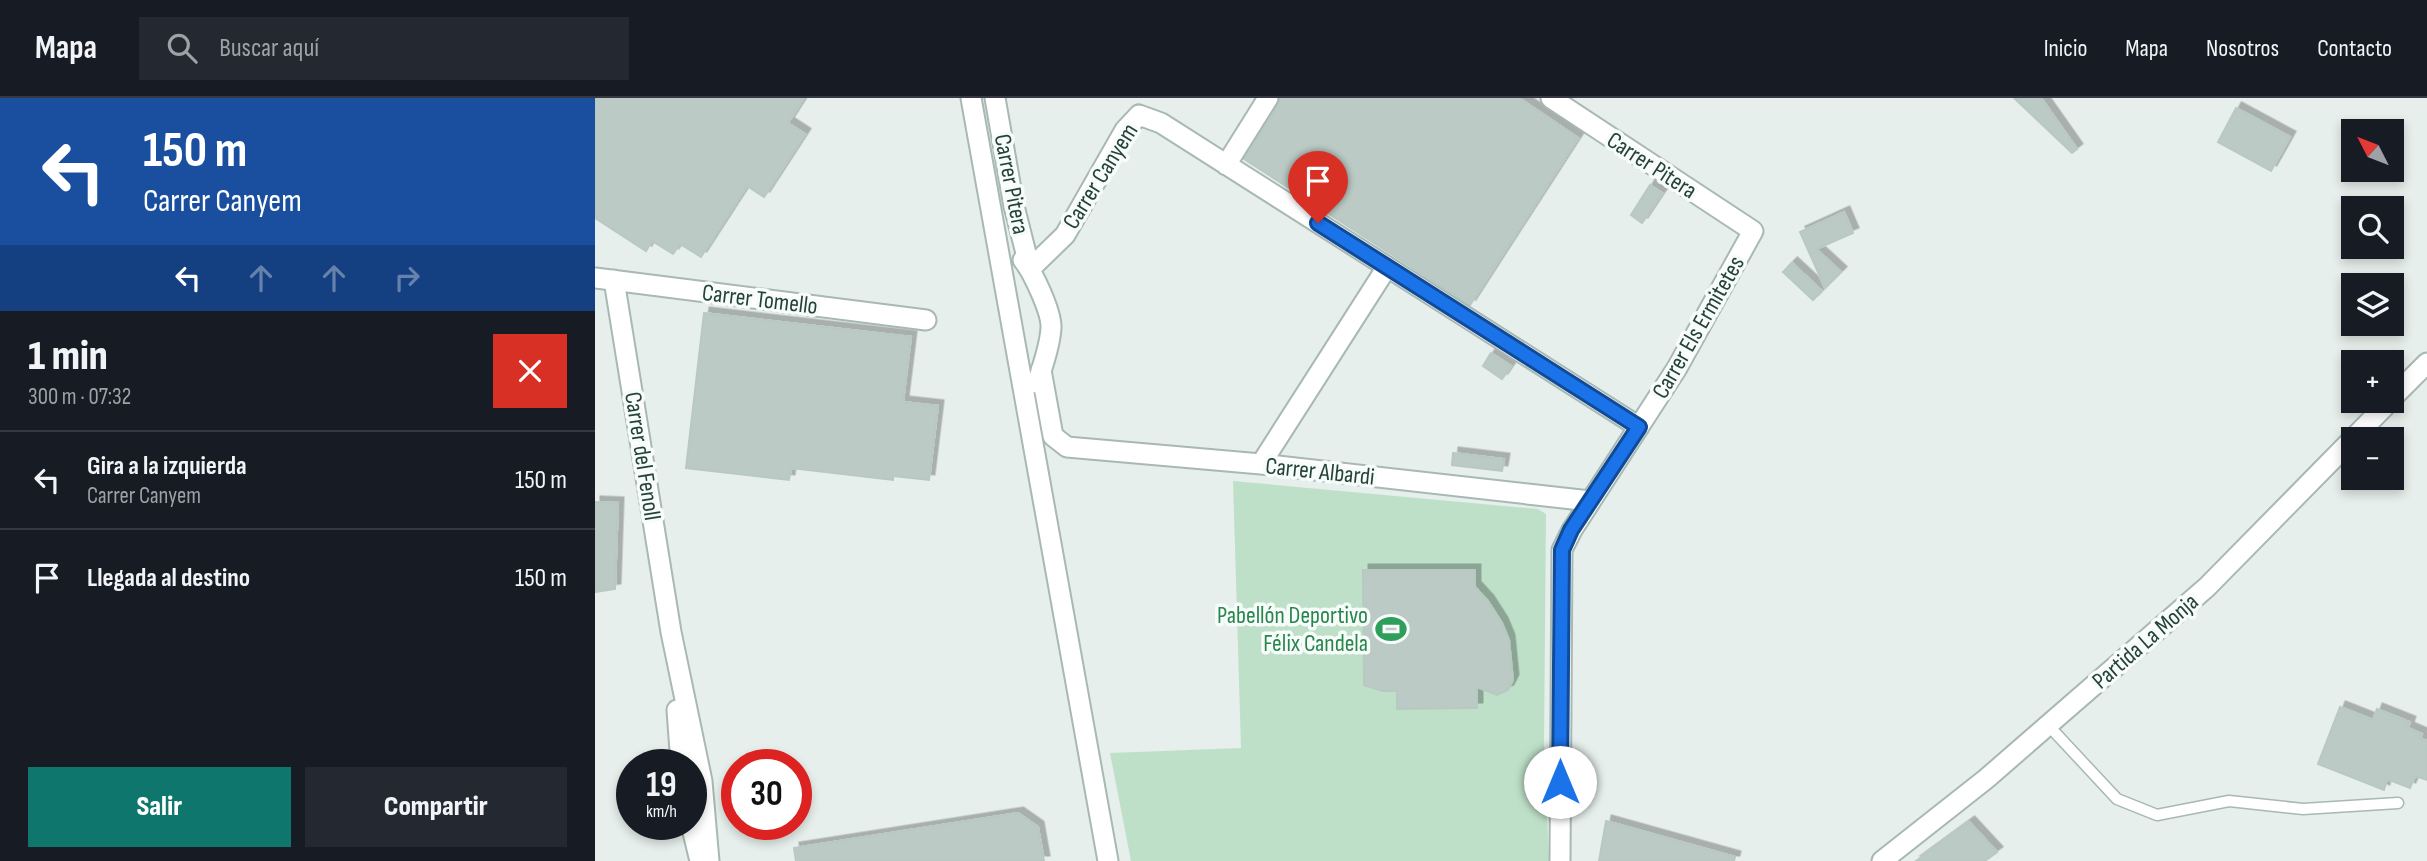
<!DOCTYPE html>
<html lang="es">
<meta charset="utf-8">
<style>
:root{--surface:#171b24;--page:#242831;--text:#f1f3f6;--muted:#9ea1a6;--line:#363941;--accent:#0f766e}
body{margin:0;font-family:"Sofia Sans Condensed",sans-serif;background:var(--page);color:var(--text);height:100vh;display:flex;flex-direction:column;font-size:26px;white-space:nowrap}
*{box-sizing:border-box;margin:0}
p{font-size:23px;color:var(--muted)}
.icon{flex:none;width:38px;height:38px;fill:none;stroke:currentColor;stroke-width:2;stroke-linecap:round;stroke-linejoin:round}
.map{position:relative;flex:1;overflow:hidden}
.sheet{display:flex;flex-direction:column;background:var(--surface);width:595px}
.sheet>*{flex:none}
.hud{background:#1a4fa0;color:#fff;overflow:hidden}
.needle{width:46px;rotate:312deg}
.controls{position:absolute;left:1746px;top:21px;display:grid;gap:14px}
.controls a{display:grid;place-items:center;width:63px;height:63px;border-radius:0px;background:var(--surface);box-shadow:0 4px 10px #0003;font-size:35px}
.speed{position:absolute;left:21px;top:651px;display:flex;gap:14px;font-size:35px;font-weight:700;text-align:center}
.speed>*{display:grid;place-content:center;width:91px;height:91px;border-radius:50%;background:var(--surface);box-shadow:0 4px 10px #0003;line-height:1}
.speed small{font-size:18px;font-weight:400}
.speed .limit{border:10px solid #d22;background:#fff;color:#111}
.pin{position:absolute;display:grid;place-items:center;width:60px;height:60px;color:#fff;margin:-72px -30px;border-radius:50% 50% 50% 0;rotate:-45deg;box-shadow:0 0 7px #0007}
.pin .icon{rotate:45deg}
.me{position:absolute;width:77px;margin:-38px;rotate:0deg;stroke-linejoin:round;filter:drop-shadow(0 0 5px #0008)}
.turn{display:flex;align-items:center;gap:24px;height:147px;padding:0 28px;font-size:32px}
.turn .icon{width:91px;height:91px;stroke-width:2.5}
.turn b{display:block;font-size:49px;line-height:60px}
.lanes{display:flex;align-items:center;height:66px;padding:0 28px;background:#0003;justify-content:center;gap:35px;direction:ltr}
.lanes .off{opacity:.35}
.round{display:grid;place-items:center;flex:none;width:74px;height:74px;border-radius:0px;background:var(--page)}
.head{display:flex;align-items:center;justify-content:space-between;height:119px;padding:0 28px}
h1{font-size:42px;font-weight:800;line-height:52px}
.cta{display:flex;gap:14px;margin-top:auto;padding:14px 28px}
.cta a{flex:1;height:80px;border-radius:0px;background:var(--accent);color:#fff;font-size:28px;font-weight:800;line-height:80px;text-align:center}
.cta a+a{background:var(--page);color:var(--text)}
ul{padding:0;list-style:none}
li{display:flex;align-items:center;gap:21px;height:98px;padding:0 28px;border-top:2px solid var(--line)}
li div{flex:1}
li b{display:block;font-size:26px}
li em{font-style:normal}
header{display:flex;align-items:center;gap:42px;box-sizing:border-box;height:98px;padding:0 35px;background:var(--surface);border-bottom:2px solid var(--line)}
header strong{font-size:33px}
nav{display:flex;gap:38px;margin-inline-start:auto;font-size:24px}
.search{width:490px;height:63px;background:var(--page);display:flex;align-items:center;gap:18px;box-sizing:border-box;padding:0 24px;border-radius:0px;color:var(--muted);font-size:26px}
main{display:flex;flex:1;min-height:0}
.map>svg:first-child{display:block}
</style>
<header>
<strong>Mapa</strong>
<div class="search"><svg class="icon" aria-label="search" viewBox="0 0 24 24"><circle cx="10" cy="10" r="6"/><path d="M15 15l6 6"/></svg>Buscar aquí</div>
<nav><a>Inicio</a><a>Mapa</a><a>Nosotros</a><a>Contacto</a></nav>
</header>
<main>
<section class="sheet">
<div class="hud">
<div class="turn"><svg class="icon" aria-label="left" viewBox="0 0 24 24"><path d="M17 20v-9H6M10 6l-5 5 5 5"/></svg><div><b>150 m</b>Carrer Canyem</div></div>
<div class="lanes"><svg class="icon" aria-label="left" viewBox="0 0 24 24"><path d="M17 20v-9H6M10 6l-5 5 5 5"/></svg><svg class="icon off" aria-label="ahead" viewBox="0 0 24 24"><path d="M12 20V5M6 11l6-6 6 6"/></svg><svg class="icon off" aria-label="ahead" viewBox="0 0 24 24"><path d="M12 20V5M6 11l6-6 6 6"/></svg><svg class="icon off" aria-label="right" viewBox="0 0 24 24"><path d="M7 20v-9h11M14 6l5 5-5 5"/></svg></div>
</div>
<div class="head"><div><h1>1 min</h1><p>300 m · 07:32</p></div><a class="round" style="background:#d93025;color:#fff"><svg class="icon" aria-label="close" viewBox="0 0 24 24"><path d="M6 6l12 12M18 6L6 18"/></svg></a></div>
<ul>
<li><svg class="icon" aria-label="left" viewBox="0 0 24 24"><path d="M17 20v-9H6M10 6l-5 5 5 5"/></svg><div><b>Gira a la izquierda</b><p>Carrer Canyem</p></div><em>150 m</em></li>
<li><svg class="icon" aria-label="arrive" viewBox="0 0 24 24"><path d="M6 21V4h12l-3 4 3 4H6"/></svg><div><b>Llegada al destino</b></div><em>150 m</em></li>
</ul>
<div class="cta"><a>Salir</a><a>Compartir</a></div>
</section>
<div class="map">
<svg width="1832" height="763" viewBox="0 0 1832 763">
<defs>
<filter id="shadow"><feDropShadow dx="5.5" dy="-5.5" stdDeviation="0" flood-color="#0004"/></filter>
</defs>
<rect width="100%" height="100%" fill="#e6efeb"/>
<path fill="#bfe0c8" d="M638,383L943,411L951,416L949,646L954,763H536L515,655L646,650Z"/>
<path fill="#bbcac4" stroke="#b8c9c2" stroke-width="2" filter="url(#shadow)" d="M0,0H209L193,25L210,36L169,99L152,88L106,159L85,146L78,156L57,143L51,153L0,120Z
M685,0H924L983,40L875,207L649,61L683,7Z
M1419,0H1446L1482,51L1477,55Z
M1641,10L1695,39L1676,73L1623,44Z
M1055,87L1067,95L1047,125L1036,117Z
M1249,114L1258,135L1221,151L1246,174L1230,190L1205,134Z
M1197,165L1227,193L1218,202L1188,174Z
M109,215L316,239L308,304L343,308L334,382L298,378V382L196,370L194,382L91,370Z
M896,255L916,268L907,281L888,268Z
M858,355L909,361L907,373L857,367Z
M0,404L23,405L20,491L0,494Z
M768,472H880V489L893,503L907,525L914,542L918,582L913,592L902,597L882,589V610L802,611V593H787L769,587Z
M1745,609L1778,622L1782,611L1815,624L1813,630L1827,636L1825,640L1832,643V682L1820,678L1815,690L1792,681L1789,692L1723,666Z
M423,715L443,729L449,763H201L199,750Z
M1011,723L1140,759L1139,763H1004Z
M1374,724L1402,754L1390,763H1321Z"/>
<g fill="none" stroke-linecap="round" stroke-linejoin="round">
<g stroke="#a8b8b2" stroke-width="13">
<path id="lane" d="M1453,627L1522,701L1562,717L1634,703L1708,711L1803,705"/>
</g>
<g stroke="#a8b8b2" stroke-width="23">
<path id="street" d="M376,0L513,763
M400,0L419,108L435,171L470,137L530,32L544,17L566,25L1044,329
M956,0L1158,133L1082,270L977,432L967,452L965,763
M631,67L673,0
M428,162C438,174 457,215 456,230C455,247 448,268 442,285
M0,180L331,222
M19,182L76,534L107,683L114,763
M446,272L458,338L472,349L666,366L995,403
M1797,300L1832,265
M666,366L792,169
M82,612L86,667
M96,726L104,759
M1287,763L1391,681L1612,489L1795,303"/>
</g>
<use href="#lane" stroke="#fff" stroke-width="10"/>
<use href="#street" stroke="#fff" stroke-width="19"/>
</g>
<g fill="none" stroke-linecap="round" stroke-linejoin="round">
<g stroke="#114b97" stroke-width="18">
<path id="route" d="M723,125L1044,329L976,432L967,452L965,684"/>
</g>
<use href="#route" stroke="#1a73e8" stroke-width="12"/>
</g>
<defs>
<g id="stadium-bare" transform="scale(2.415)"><path d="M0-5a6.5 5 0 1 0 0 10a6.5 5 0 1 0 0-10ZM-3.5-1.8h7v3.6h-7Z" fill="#2e9e5b" stroke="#f7fbf9" stroke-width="2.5" paint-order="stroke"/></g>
</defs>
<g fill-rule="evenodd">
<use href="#stadium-bare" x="796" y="531"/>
</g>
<g text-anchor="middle" stroke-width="7" stroke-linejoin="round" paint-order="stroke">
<g font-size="24" fill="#24423a" stroke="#f7fbf9">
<text transform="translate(1057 67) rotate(33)" y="8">Carrer Pitera</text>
<text transform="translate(505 78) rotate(-58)" y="8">Carrer Canyem</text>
<text transform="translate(417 86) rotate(79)" y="8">Carrer Pitera</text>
<text transform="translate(165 201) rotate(7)" y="8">Carrer Tomello</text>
<text transform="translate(1103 229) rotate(-60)" y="8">Carrer Els Ermitetes</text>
<text transform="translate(48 358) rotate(81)" y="8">Carrer del Fenoll</text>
<text transform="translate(725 373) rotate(6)" y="8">Carrer Albardi</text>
<text transform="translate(1550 543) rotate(-41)" y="8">Partida La Monja</text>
</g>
<g font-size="24" fill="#27864d" stroke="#f7fbf9" text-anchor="end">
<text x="773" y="525">Pabellón Deportivo<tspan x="773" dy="28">Félix Candela</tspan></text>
</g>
</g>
</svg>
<div class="controls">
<a><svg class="needle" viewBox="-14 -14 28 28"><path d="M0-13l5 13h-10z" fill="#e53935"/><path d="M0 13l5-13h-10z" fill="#9ea1a6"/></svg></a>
<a><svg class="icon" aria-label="search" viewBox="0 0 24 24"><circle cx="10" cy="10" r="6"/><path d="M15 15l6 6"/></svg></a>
<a><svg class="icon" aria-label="layers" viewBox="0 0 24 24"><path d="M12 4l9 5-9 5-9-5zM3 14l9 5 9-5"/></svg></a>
<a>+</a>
<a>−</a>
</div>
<div class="speed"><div>19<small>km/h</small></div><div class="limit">30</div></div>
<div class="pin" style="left:723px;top:125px;background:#d93025"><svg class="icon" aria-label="arrive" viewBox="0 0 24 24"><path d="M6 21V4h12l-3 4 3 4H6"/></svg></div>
<svg class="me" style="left:965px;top:684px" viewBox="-20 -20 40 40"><circle r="19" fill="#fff"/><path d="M0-13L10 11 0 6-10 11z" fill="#1a73e8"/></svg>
</div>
</main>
